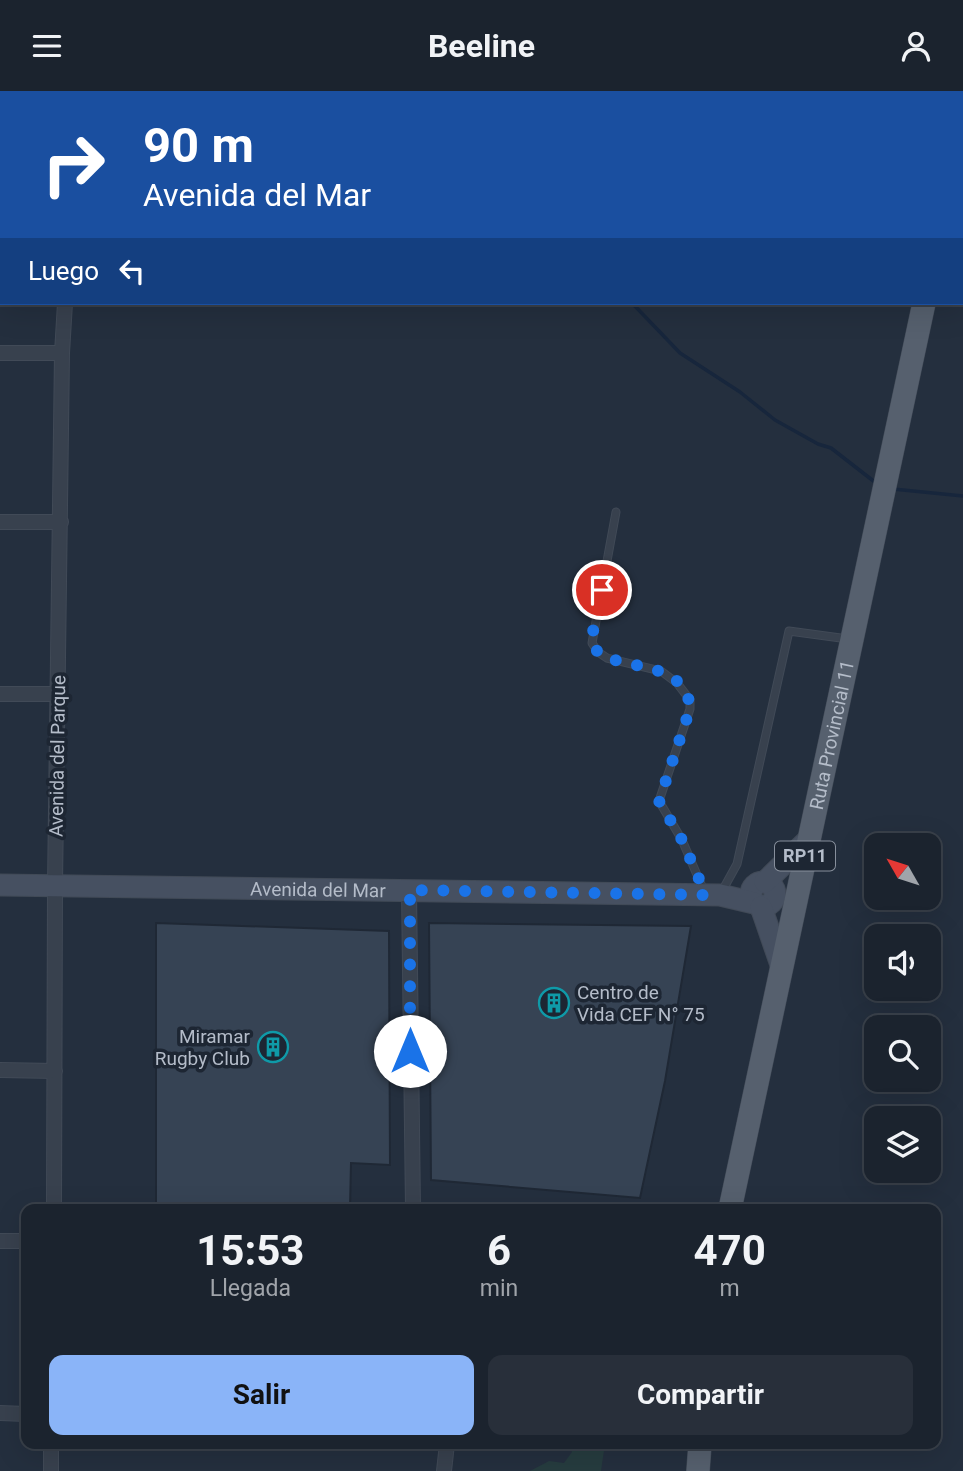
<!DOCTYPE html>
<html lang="es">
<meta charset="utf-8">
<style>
:root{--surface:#1b232e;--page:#282f3a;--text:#f1f3f6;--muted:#a0a4aa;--line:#39404a;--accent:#8ab4f8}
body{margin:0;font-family:Roboto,sans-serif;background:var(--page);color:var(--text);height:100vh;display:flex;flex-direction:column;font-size:26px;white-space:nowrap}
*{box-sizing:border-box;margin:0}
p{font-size:23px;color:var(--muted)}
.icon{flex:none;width:38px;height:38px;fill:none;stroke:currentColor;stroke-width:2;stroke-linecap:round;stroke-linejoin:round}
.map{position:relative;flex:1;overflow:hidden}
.details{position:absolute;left:21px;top:1113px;width:920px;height:245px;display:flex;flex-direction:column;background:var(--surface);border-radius:14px;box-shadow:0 7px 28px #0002,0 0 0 2px var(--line)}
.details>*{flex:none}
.banner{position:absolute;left:0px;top:0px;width:964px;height:214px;box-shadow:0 7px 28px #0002,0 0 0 2px var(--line);background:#1a4fa0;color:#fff;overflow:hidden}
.needle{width:46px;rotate:309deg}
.buttons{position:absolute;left:864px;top:742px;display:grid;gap:14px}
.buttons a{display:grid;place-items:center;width:77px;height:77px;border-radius:14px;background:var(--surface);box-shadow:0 7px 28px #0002,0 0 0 2px var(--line);font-size:35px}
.pin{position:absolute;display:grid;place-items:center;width:60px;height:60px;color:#fff;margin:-30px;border:4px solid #fff;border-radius:50%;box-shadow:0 2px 7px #0007}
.me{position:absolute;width:77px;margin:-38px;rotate:0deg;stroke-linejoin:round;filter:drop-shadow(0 0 5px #0008)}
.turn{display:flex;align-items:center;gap:24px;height:147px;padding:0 28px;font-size:32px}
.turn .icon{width:91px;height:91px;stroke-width:2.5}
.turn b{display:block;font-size:49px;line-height:60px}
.then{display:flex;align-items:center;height:66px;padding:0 28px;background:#0003;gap:14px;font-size:26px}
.eta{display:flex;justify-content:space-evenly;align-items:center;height:119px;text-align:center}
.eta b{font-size:42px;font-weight:700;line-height:49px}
.button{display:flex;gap:14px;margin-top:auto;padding:14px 28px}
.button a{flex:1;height:80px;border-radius:14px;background:var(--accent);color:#111;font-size:28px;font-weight:700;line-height:80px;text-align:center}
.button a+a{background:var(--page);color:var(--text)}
header{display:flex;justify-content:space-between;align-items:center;height:91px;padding:0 28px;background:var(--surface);font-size:32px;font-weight:700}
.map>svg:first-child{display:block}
</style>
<header><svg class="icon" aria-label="menu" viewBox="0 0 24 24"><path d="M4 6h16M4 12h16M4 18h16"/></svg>Beeline<svg class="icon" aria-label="person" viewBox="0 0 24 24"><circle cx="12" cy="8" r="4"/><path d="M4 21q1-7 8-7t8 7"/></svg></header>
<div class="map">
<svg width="963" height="1380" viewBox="0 0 963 1380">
<rect width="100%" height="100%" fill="#242f3e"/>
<path fill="#263c3f" d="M568,1353H605L601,1380H530L549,1370L564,1372L572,1361Z"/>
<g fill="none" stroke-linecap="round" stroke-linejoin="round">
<path stroke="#17263c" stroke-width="3.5" d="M452,0L453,2
M632,212L680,262L740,301L775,329L818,353L831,357L876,392
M893,398L963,405"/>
</g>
<path fill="#364354" stroke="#1f2835" stroke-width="2" d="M156,832L389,840L390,1074L351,1072L350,1118H156Z
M429,832L691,835L665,990L640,1107L431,1089Z"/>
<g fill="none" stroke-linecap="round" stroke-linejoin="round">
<g stroke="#414a57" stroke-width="9">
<path id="service" d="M943,0L944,2
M616,421L592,552L598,561L607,567L661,580L677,592L690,609V618L659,710L682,749L704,800
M721,802L737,773L789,540L848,548"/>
</g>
<g stroke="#414a57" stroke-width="16">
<path id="minor" d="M523,0L524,2
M74,2V0
M722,2L723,0
M0,82H2
M0,262H62
M0,431H61
M0,603H59
M409,799L413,1118
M0,979L55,980
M54,1118L55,795L62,262L65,212
M0,1150H26
M0,1322L26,1323
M51,1380V1353
M444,1380L447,1353"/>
</g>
<g stroke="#414a57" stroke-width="23">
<g id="secondary">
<circle cx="763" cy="803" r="12"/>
<path d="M765,791L808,749"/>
<path id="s1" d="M0,794L720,804L754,812"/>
<path d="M761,816L781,874"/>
</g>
</g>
<g stroke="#414a57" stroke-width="24">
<g id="primary">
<path d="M962,26L963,23"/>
<path id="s2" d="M730,1118L924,212"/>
<path d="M698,1380L700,1353"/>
</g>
</g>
<path stroke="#3f5557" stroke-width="2" stroke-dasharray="5 5" stroke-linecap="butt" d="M962,94L963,92"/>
<use href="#service" stroke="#38414e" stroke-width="7"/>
<use href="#minor" stroke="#38414e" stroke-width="14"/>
<use href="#secondary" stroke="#465061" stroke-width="21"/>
<use href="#primary" stroke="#56606e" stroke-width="23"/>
</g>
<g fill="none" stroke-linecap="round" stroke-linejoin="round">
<path stroke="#1a73e8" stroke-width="12" stroke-dasharray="0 21.6" d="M410,960V799L706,804L682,749L659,710L690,618C687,562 602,583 593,553C590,543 600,512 602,499"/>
</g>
<defs>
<g id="building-ring" transform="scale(1.575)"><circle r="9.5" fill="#1d2633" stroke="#0f9aa8" stroke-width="1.5"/><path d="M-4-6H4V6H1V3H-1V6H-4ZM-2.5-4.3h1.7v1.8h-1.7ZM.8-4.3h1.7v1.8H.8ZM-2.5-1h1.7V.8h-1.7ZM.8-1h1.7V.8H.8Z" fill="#0f9aa8"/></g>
</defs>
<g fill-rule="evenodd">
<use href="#building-ring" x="554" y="912"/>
<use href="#building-ring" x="273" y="956"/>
</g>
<g text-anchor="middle" stroke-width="7" stroke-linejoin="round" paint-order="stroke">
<rect fill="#1d2633" stroke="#878f9c" stroke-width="2" x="775" y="750.5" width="60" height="29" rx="5"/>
<g font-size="18" font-weight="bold" fill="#b4bcc9">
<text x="805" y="771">RP11</text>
</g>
<g font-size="19" fill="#b4bcc9" stroke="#1d2633">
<text dy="7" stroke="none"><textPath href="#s2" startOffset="485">Ruta Provincial 11</textPath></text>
<text transform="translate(57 665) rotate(-89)" y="7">Avenida del Parque</text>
<text dy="7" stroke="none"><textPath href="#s1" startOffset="318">Avenida del Mar</textPath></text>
</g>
<g font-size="19" fill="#b4bcc9" stroke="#1d2633" text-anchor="start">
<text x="577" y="908">Centro de<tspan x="577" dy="22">Vida CEF N° 75</tspan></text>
<text x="250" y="952" text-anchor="end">Miramar<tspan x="250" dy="22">Rugby Club</tspan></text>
</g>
</g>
</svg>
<div class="buttons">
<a><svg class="needle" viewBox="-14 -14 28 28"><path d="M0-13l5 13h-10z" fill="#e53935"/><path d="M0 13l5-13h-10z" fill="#a0a4aa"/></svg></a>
<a><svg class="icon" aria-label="sound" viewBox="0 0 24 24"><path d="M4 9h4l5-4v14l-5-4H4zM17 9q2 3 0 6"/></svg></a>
<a><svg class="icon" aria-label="search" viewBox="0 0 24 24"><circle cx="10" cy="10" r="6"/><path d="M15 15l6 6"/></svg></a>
<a><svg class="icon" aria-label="layers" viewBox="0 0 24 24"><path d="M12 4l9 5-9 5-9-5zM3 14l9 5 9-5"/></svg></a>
</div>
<div class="pin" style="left:602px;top:499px;background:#d93025"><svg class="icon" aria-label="arrive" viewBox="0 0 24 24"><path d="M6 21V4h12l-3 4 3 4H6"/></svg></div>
<svg class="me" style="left:410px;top:960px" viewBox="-20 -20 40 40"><circle r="19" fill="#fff"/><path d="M0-13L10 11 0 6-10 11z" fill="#1a73e8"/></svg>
<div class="banner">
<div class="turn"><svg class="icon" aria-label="right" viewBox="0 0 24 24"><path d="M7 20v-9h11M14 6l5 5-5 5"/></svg><div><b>90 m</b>Avenida del Mar</div></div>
<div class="then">Luego<svg class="icon" aria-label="left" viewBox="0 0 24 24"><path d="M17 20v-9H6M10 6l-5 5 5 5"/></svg></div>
</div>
<section class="details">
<div class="eta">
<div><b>15:53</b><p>Llegada</p></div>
<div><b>6</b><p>min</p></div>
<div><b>470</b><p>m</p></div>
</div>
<div class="button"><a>Salir</a><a>Compartir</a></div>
</section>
</div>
